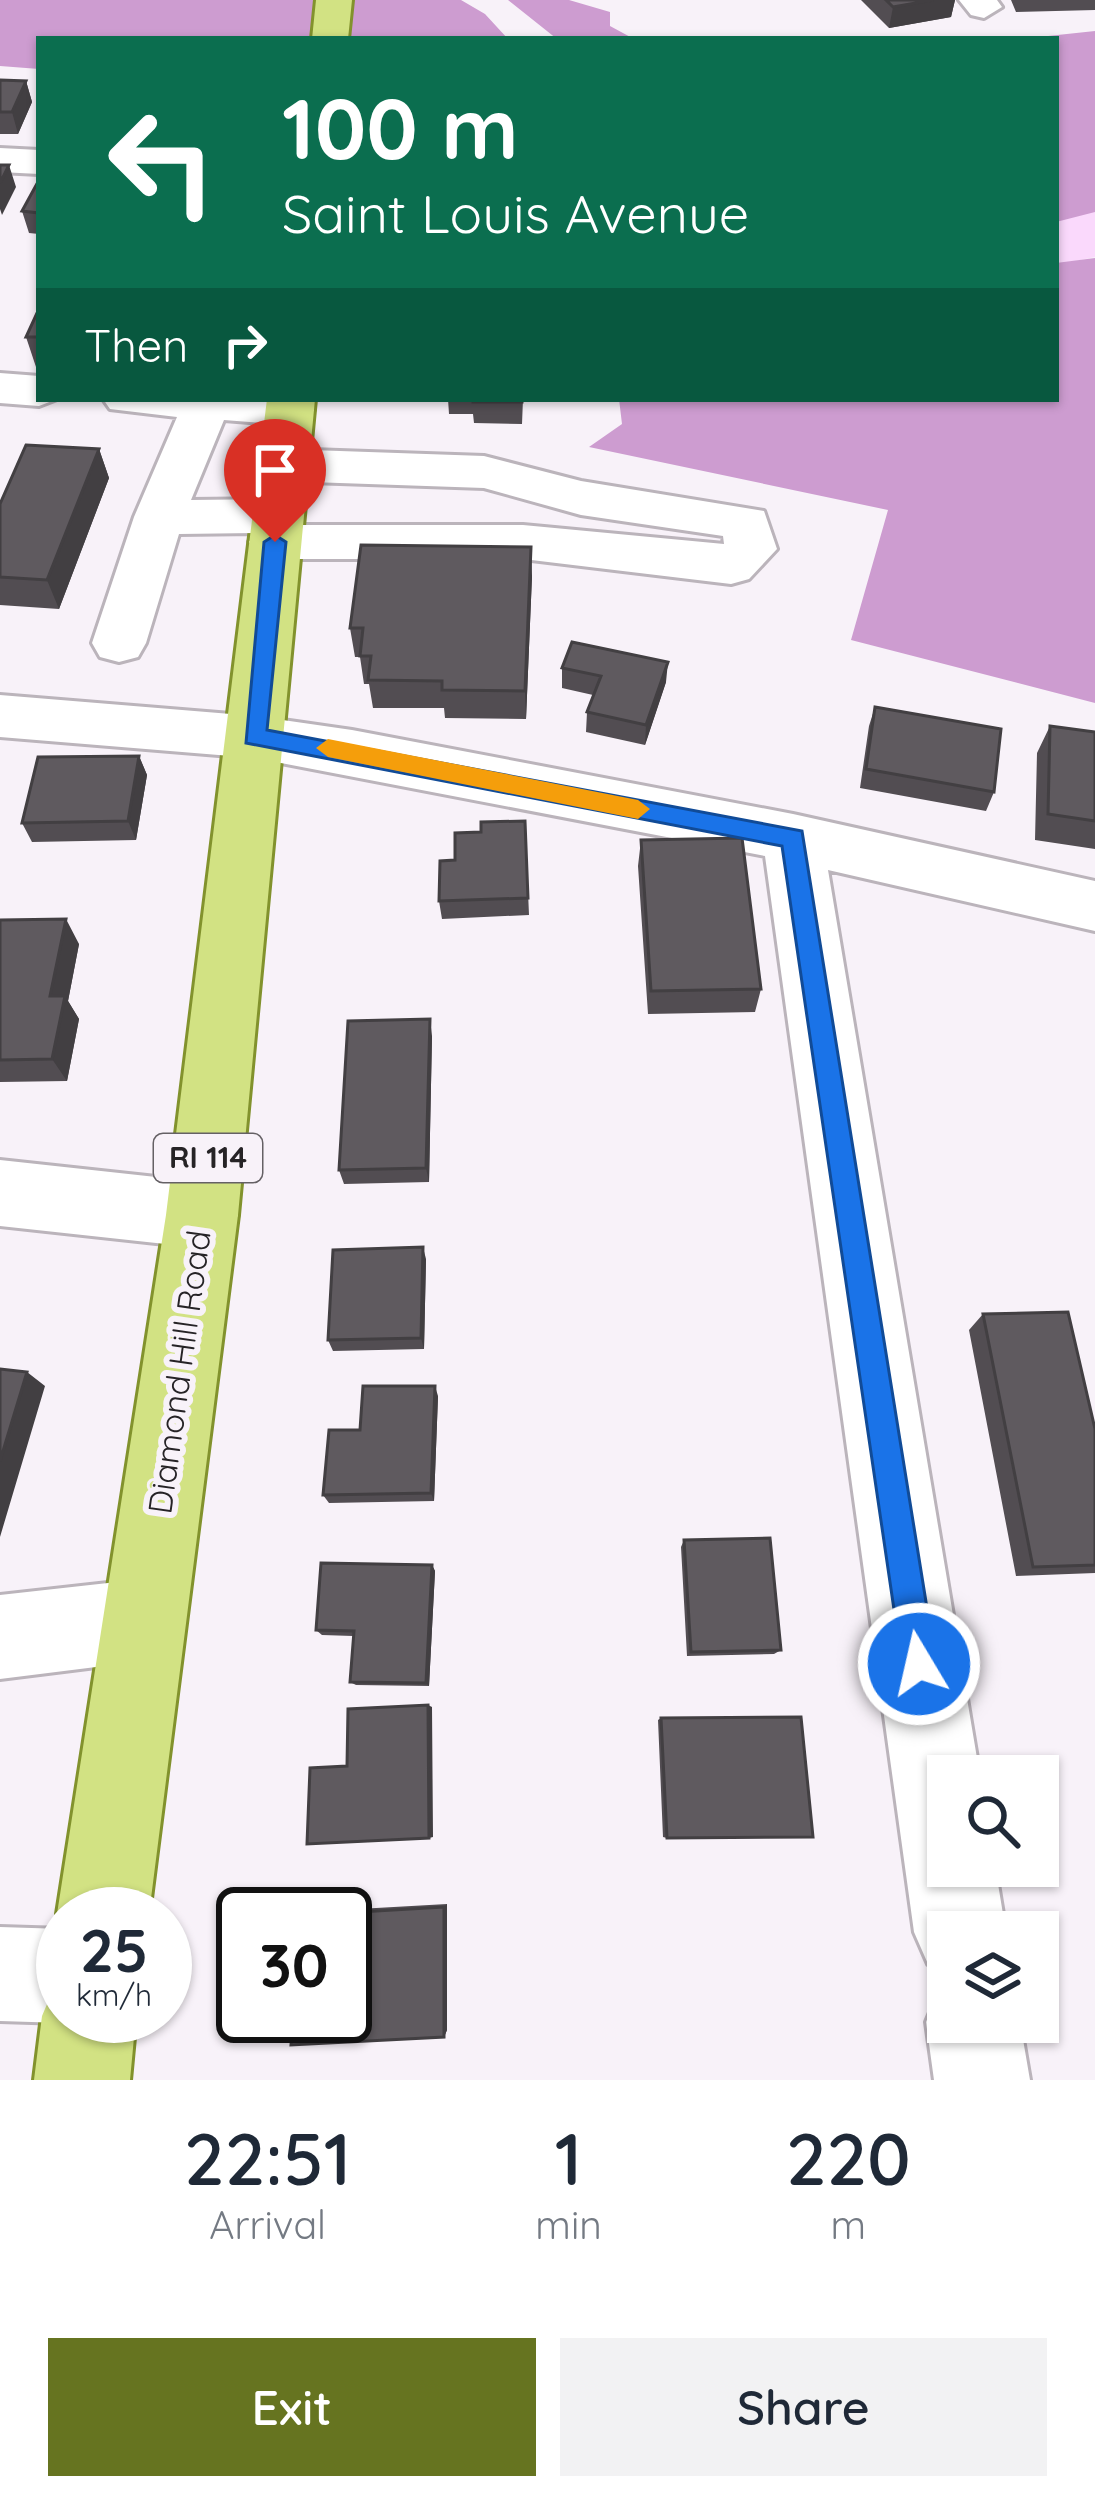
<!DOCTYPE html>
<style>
:root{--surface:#fff;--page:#f2f2f3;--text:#1f2937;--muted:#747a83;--accent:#667420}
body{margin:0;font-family:Quicksand,sans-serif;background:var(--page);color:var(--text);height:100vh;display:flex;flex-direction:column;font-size:45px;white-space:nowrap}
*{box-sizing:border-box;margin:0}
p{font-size:39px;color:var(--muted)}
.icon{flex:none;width:66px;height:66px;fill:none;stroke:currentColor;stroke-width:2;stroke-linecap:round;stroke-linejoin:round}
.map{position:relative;height:2080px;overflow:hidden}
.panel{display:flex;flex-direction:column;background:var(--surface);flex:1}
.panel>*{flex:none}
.banner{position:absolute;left:36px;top:36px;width:1023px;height:366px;border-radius:0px;box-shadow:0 3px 9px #0004;background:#0b6e4f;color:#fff;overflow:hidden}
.controls{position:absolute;left:927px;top:1755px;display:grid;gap:24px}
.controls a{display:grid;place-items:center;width:132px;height:132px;border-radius:0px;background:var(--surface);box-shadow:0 3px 9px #0004;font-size:60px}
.speed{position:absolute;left:36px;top:1887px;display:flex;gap:24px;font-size:60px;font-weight:700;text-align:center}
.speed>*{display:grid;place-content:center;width:156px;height:156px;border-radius:50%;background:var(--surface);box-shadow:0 3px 9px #0004;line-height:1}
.speed small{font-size:30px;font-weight:400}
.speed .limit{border:6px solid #111;border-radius:18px;background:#fff;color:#111}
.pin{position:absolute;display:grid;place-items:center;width:102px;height:102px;color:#fff;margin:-123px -51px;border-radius:50% 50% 50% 0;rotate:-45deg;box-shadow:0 0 12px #0007}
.pin .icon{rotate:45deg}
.me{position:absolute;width:132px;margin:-66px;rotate:351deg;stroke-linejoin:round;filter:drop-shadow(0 0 9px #0008)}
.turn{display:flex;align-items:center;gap:42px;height:252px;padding:0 48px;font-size:54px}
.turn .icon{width:156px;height:156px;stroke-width:2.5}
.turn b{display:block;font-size:84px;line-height:102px}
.then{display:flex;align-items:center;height:114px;padding:0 48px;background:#0003;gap:24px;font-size:45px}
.eta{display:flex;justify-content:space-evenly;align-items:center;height:204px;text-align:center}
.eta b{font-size:72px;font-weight:600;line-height:84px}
.action{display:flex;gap:24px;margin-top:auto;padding:24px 48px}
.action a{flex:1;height:138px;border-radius:0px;background:var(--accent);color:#fff;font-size:48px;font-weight:600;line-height:138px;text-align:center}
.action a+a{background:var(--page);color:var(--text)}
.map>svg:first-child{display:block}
</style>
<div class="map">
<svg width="1095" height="2080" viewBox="0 0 1095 2080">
<rect width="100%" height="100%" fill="#f8f2f9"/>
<path fill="#fad9fc" d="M1095,122V257L1056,265V186Z"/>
<path fill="#cd9cd0" d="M0,0H461L485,14L508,39H39V69L0,66Z
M508,0H569L610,12V26L634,39H557Z
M1095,31V212L1056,222V39H1020Z
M1095,258V703L851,640L888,510L589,447L622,424L619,399H1056V263Z"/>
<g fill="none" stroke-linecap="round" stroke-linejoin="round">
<g stroke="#bbb4bb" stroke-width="6">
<path id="minor" d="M959,0H997L1002,7L984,18L971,15Z
M0,148L39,150V174L0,172Z
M0,373L39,376V399H57L39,406L0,403Z
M103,399H307L314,410L307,421L290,425L224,420L191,500L278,499L296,504L303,516L298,525H523L724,544L723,536L581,515L484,488L282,481L265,476L257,465L265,454L282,449L484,456L581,481L764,511L777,549L749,579L731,584L523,559H275L257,554L249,542L255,533L179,534L146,643L138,657L119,662L100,657L92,643L134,517L177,417L110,409Z
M0,695L255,716L352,730L793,814L1095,881V931L828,870L980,1776H948V1866H995L1006,1932H948V1973L928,1964L914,1932L765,856L255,758L0,737Z
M0,1160L202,1182L227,1192L238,1215L227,1238L202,1248L0,1226Z
M144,1579L173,1591L185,1620L173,1649L144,1661L0,1679V1595Z
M0,1927L63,1929V2016H79L63,2023L0,2021Z
M948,1985V2022H1020L1030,2080H934L926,2022L940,1989Z"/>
</g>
<g stroke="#82922d" stroke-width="6">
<path id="major" d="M316,0H352L348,39H312Z
M267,399H315L238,1215L149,1914H63V1928L57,1914L166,1215Z
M63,1980V2016H136L130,2080H34L42,2016L56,1983Z"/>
</g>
<use href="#minor" fill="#fff" fill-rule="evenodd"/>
<use href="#major" fill="#d2e283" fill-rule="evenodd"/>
</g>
<path fill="#524d52" d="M861,0H955L951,17L889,28Z
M1011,0H1095V10L1016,12Z
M0,80L26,81L32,102L18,134H0Z
M39,180V234L29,233L22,211Z
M39,311V367H36L26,337Z
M448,399H523L522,424L474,423L473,414H449Z
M99,449L109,478L59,609L0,605V504Z
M532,576L526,719L445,718L444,708H373L369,684H364L360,657H355L350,628Z
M562,668L666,682L645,745L586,732L587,712L593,695L562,688Z
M875,707L994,792L986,811L860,788L869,726Z
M1050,726L1095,732V849L1035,840L1037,753Z
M139,756L147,775L136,840L32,842L22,823Z
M525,821L529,915L442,919L439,901L481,832Z
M641,840L761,989L755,1012L648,1014L638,866Z
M0,920L79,944L68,1001L79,1019L67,1081L0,1082Z
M432,1036L429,1182L344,1184L339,1170Z
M426,1259L424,1349L333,1351L328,1340Z
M983,1314L1095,1429V1573L1016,1576L969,1330Z
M438,1396L434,1501L329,1503L323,1495Z
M684,1540L781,1650L774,1654L687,1656L681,1547Z
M432,1565L435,1571L429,1686L356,1685L350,1682L353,1636L322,1635L316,1630Z
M661,1718L667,1838L663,1837L658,1720Z
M447,1904V2030L444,2037L345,1914H301L305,1912Z"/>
<path fill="#423f42" d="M933,0H955L951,17L889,28L893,7Z
M26,81L32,102L18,134L12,112Z
M9,165L16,187L2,215L0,209V183Z
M99,449L109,478L59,609L47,580Z
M531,547L532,576L526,719L525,691Z
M668,662L666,682L645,745L646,725Z
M139,756L147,775L136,840L128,821Z
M66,919L79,944L68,1001L79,1019L67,1081L52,1059L50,996Z
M430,1019L432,1036L429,1182L426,1168Z
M423,1247L426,1259L424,1349L421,1338Z
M27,1372L45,1386L0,1537V1461Z
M435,1386L438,1396L434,1501L431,1493Z
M432,1565L435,1571L429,1686L426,1683Z
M428,1705L432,1707L433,1837L429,1838Z
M447,1904V2030L444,2037V1907Z"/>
<path fill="#5f5a5f" stroke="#423f42" stroke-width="3" d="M886,0H933L893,7Z
M0,80L26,81L12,112H0Z
M0,165H9L0,183Z
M39,180V213L22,211Z
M38,311L39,337H26Z
M473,399H522V402H473Z
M26,445L99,449L47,580L0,577V504Z
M361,545L531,547L525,691L442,690V681L368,680L371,656H360L363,628H350Z
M572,642L668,662L646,725L587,712L601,676L562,668Z
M875,707L1001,729L994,792L866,769Z
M1050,726L1095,732V821L1048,814Z
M139,756L128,821L22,823L38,757Z
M525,821L528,898L439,901L440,861L455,860V833L481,832V822Z
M742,838L761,989L651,991L641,840Z
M66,919L50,996H65L52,1059L0,1060V920Z
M430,1019L426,1168L339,1170L348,1021Z
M423,1247L421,1338L328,1340L333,1250Z
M1068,1312L1095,1429V1565L1033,1567L983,1314Z
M0,1369L27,1372L0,1461Z
M363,1386H435L431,1493L323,1495L329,1430H360Z
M770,1538L781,1650L691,1652L684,1540Z
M321,1563L432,1565L426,1683L350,1682L354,1631L316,1630Z
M428,1705L429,1838L307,1844L310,1768L347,1766L348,1709Z
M801,1717L813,1837L667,1838L661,1718Z
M444,1907V2037L291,2045L293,2016H345V1914H325Z"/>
<path fill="#1a73e8" stroke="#114b97" stroke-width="3" d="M275,535L286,542L267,730L802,831L936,1664L931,1676L919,1681L907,1676L902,1664L782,846L246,743L264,542Z"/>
<path fill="#f59e0b" d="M328,739L638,800L650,809L638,819L328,757L316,748Z"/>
<g text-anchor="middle" stroke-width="12" stroke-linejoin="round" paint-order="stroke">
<rect fill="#f8f2f9" stroke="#656165" stroke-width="3" x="154" y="1134" width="108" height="48" rx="9"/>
<g font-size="30" font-weight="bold" fill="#262326">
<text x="208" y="1168">RI 114</text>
</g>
<g font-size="33" fill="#262326" stroke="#f8f2f9">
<text transform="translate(179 1372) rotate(-82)" y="12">Diamond Hill Road</text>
</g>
</g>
</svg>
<div class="controls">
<a><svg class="icon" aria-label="search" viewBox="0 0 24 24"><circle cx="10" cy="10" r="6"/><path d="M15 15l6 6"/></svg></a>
<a><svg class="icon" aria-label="layers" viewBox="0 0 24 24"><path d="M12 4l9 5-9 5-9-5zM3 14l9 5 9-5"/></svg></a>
</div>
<div class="speed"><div>25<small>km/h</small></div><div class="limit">30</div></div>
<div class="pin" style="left:275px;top:542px;background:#d93025"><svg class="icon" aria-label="arrive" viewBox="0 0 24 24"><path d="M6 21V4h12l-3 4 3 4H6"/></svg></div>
<svg class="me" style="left:919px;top:1664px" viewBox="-20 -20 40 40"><circle r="17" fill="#1a73e8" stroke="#fff" stroke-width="3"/><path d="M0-11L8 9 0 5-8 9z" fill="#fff"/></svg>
<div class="banner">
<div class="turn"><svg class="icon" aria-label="left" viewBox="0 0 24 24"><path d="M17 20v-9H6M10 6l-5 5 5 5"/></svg><div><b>100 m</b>Saint Louis Avenue</div></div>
<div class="then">Then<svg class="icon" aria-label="right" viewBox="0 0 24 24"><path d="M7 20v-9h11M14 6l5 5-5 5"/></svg></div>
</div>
</div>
<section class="panel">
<div class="eta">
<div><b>22:51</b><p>Arrival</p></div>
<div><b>1</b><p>min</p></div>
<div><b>220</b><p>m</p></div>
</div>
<div class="action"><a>Exit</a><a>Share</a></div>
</section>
